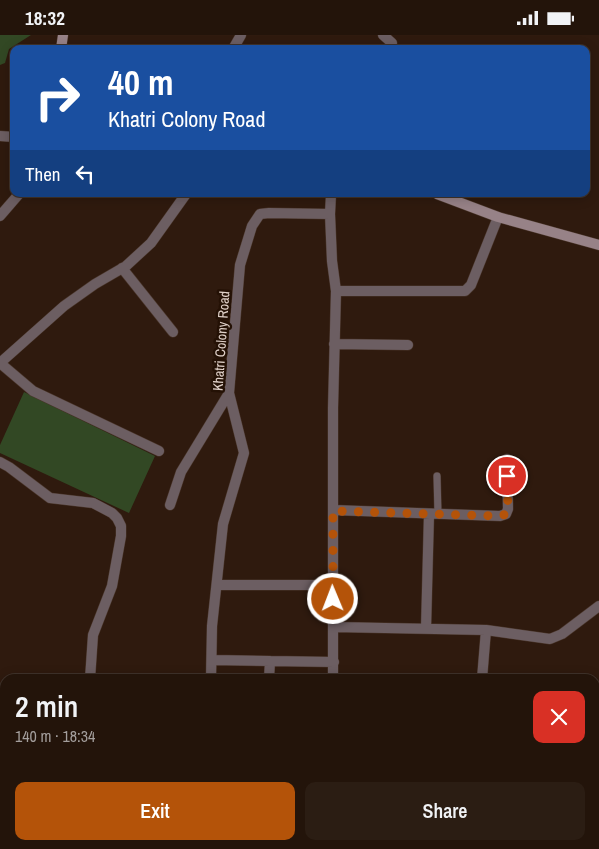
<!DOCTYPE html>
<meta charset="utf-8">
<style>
:root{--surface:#23140a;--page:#2b1d13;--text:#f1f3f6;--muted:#a39e9c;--line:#40332b;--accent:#b45309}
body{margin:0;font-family:"Archivo Narrow",sans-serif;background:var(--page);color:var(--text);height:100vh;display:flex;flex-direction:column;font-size:19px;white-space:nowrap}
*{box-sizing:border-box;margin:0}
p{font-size:16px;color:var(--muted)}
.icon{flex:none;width:28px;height:28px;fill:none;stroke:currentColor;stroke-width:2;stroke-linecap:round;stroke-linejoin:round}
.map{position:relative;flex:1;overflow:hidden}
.details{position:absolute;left:0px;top:639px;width:600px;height:176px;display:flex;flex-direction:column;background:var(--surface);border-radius:15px 15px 0 0;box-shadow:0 2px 12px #0003,0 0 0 1px var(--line)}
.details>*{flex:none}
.hud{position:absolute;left:10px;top:10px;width:580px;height:152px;border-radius:10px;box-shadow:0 2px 12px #0003,0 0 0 1px var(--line);background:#1a4fa0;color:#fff;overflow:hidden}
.pin{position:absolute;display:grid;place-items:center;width:42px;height:42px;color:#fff;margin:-21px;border:2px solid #fff;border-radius:50%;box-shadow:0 1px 5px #0007}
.me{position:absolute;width:55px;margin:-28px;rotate:359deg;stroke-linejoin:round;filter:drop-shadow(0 0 4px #0008)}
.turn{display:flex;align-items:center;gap:18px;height:105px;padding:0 15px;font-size:22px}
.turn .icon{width:65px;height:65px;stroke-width:2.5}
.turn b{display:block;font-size:35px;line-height:42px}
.then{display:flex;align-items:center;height:48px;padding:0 15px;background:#0003;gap:10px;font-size:19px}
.round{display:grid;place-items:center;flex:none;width:52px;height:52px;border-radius:10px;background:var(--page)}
.head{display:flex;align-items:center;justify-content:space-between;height:85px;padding:0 15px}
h1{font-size:30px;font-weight:600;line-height:38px}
.primary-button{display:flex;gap:10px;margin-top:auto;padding:10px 15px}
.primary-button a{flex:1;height:58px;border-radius:10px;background:var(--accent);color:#fff;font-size:20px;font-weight:600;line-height:58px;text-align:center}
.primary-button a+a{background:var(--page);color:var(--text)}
.status{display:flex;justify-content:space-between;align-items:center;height:35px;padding:0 25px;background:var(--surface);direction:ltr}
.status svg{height:14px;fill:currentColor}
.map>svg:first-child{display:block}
</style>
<div class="status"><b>18:32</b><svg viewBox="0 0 49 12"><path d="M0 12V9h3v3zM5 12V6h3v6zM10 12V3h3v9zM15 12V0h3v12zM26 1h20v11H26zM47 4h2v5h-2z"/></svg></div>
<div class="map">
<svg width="599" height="814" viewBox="0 0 599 814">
<rect width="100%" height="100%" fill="#2f1a0e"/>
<path fill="#324824" d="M0,0H31L9,14L5,28L0,30Z
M24,357L155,421L129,478L0,418V410Z
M599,704V801L595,802V707Z"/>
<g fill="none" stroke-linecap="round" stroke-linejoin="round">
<g stroke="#4b372c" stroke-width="8">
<path id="lane" d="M437,441L438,479"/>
</g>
<g stroke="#4b372c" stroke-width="11">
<path id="street" d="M383,0L392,8
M233,14L241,0
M0,101L14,102
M331,159L330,179L332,226L336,256L333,373V644
M0,181L19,159
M122,233L173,297
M336,256H465L471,250L498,182
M334,309L408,310
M0,328L64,271L95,249L126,231L151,208L186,159
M0,328L33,356L159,416
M0,427L9,432L50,463L93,468L112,478L117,483L121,491V501L112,551L93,600L90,644
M170,470L181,437L229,358
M333,475L500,481L506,479L508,474L507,424
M217,550H333
M334,592L486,595L550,604L562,599L599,571
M426,594L429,479
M212,625L334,627
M211,644L212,591L223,489L244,418L229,358L240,230L252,191L260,179L269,178L330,179
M269,644L270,626
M482,644L486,595
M380,810L381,814
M216,814V810"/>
</g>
<g stroke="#4b372c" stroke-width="11">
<path id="secondary" d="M61,14L63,0
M437,159L498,182L599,210"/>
</g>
<use href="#lane" stroke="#6c5e62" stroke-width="7"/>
<use href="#street" stroke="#6c5e62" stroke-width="10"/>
<use href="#secondary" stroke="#978287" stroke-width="10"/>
</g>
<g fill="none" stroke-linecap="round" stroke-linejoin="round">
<path stroke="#b45309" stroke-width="9" stroke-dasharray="0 16.2" d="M333,564V476L500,481L506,479L508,474L507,441"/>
</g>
<g text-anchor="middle" stroke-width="5" stroke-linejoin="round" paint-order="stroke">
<g font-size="14" fill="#e1d2ca" stroke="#241105">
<text transform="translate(221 306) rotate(-86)" y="5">Khatri Colony Road</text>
</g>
</g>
</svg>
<div class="pin" style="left:507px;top:441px;background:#d93025"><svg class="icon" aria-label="arrive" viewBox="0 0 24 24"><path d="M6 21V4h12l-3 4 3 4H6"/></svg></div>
<svg class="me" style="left:333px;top:564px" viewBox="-20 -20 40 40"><circle r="17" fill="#b45309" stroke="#fff" stroke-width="3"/><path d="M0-11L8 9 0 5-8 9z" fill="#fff"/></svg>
<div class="hud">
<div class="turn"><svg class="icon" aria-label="right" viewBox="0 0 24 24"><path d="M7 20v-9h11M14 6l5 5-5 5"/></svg><div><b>40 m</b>Khatri Colony Road</div></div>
<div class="then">Then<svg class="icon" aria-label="left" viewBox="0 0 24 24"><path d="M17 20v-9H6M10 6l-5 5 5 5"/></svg></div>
</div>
<section class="details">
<div class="head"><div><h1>2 min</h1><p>140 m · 18:34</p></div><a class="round" style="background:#d93025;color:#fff"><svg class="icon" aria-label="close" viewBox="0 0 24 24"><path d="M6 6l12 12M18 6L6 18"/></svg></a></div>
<div class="primary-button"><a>Exit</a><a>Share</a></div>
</section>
</div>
